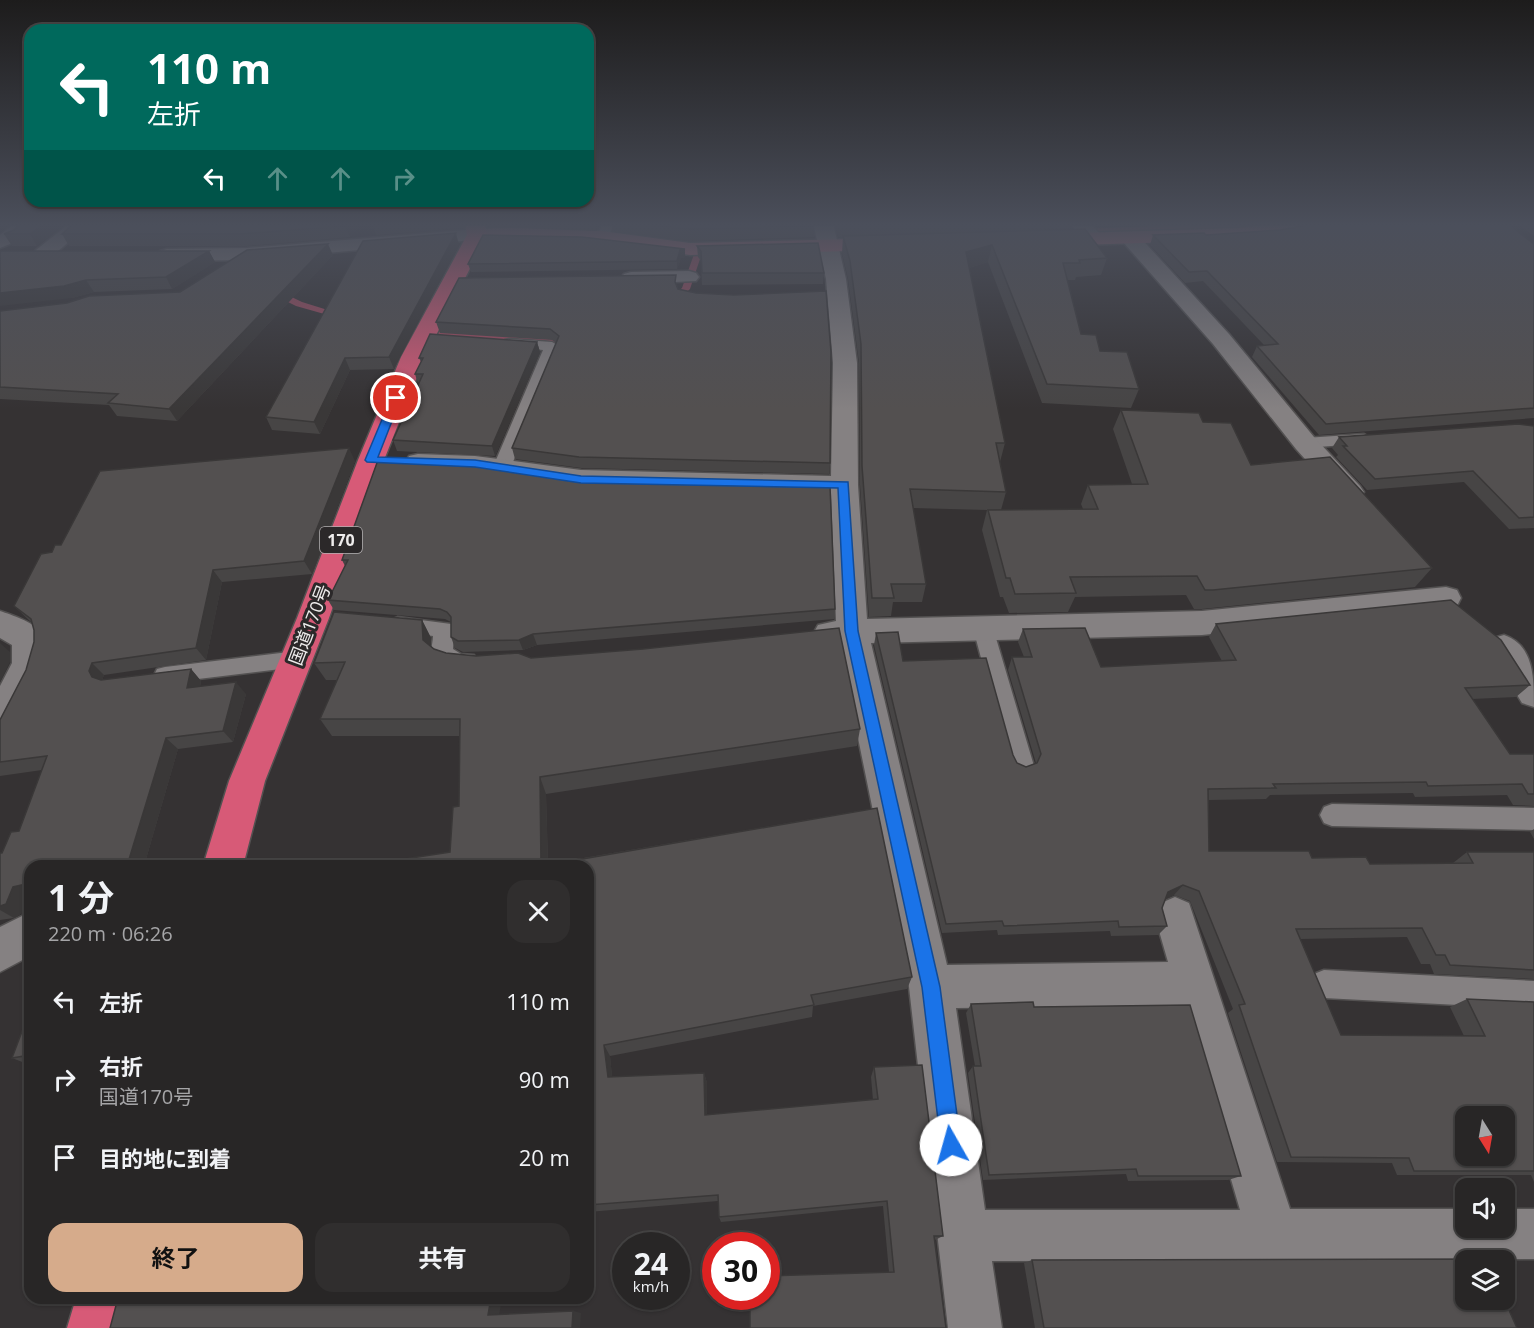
<!DOCTYPE html>
<html lang="ja">
<meta charset="utf-8">
<style>
:root{--surface:#282626;--page:#302e2e;--text:#f1f3f6;--muted:#a5a5a7;--line:#444343;--accent:#d6ab8b}
body{margin:0;font-family:"Open Sans","Noto Sans JP",sans-serif;background:var(--page);color:var(--text);height:100vh;display:flex;flex-direction:column;font-size:22px;white-space:nowrap}
*{box-sizing:border-box;margin:0}
p{font-size:20px;color:var(--muted)}
.icon{flex:none;width:33px;height:33px;fill:none;stroke:currentColor;stroke-width:2;stroke-linecap:round;stroke-linejoin:round}
.map{position:relative;flex:1;overflow:hidden}
.panel{position:absolute;left:24px;top:860px;width:570px;height:444px;display:flex;flex-direction:column;background:var(--surface);border-radius:18px;box-shadow:0 2px 4px #0004,0 0 0 2px var(--line)}
.panel>*{flex:none}
.top-card{position:absolute;left:24px;top:24px;width:570px;height:183px;border-radius:18px;box-shadow:0 2px 4px #0004,0 0 0 2px var(--line);background:#00695c;color:#fff;overflow:hidden}
.needle{width:39px;rotate:169deg}
.controls{position:absolute;left:1455px;top:1106px;display:grid;gap:12px}
.controls a{display:grid;place-items:center;width:60px;height:60px;border-radius:12px;background:var(--surface);box-shadow:0 2px 4px #0004,0 0 0 2px var(--line);font-size:30px}
.speed{position:absolute;left:612px;top:1232px;display:flex;gap:12px;font-size:30px;font-weight:700;text-align:center}
.speed>*{display:grid;place-content:center;width:78px;height:78px;border-radius:50%;background:var(--surface);box-shadow:0 2px 4px #0004,0 0 0 2px var(--line);line-height:1}
.speed small{font-size:15px;font-weight:400}
.speed .limit{border:9px solid #d22;background:#fff;color:#111}
.pin{position:absolute;display:grid;place-items:center;width:51px;height:51px;color:#fff;margin:-26px;border:3px solid #fff;border-radius:50%;box-shadow:0 2px 6px #0007}
.me{position:absolute;width:66px;margin:-33px;rotate:353deg;stroke-linejoin:round;filter:drop-shadow(0 0 4px #0008)}
.turn{display:flex;align-items:center;gap:21px;height:126px;padding:0 24px;font-size:27px}
.turn .icon{width:78px;height:78px;stroke-width:2.5}
.turn b{display:block;font-size:42px;line-height:51px}
.lanes{display:flex;align-items:center;height:57px;padding:0 24px;background:#0003;justify-content:center;gap:30px;direction:ltr}
.lanes .off{opacity:.35}
.round{display:grid;place-items:center;flex:none;width:63px;height:63px;border-radius:18px;background:var(--page)}
.headline{display:flex;align-items:center;justify-content:space-between;height:102px;padding:0 24px}
h1{font-size:36px;font-weight:700;line-height:45px}
.action{display:flex;gap:12px;margin-top:auto;padding:12px 24px}
.action a{flex:1;height:69px;border-radius:18px;background:var(--accent);color:#111;font-size:24px;font-weight:700;line-height:69px;text-align:center}
.action a+a{background:var(--page);color:var(--text)}
ul{padding:0;list-style:none}
li{display:flex;align-items:center;gap:18px;height:78px;padding:0 24px}
li div{flex:1}
li b{display:block;font-size:22px}
li em{font-style:normal}
.map>svg:first-child{display:block}
</style>
<div class="map">
<svg width="1534" height="1328" viewBox="0 0 1534 1328">
<rect width="100%" height="100%" fill="#353233"/>
<g fill="none" stroke-linecap="round" stroke-linejoin="round">
<path fill="#a94c61" fill-rule="evenodd" d="M1234,223L1274,225L1278,227L1274,229L1247,227L1080,233L1076,231L1080,229Z
M698,243H707L711,245L704,247L690,289L675,303H669V299L682,288Z
M275,289L302,302L347,316L342,319L296,306L272,294V290Z
M440,331L536,337L567,336L572,339C560,347 456,340 437,336L435,334Z"/>
<g stroke="#535151" stroke-width="3">
<path id="lane" d="M603,223H615L606,240L602,241L596,237Z
M510,339L552,342L559,346L511,467L508,471H496L493,467L543,350L505,346L503,343L505,340Z
M1364,434L1372,439L1370,443L1305,448L1297,443L1305,438Z
M398,617L451,624L454,629L453,649L461,654L474,655L477,661L474,667C462,671 440,669 433,656C430,650 433,642 433,636L391,630L388,625L391,620Z
M983,620L990,623L993,628L1034,766L1030,773L1022,776L1014,773L1010,766L973,628L976,623Z
M297,651L304,653L307,659L304,665L297,667L165,683L157,681L154,675L157,669L165,667Z
M1332,804L1534,808V830L1332,826L1324,823L1320,815L1324,807Z
M1324,970L1534,981V1009L1324,998L1314,994L1310,984L1314,974Z"/>
</g>
<g stroke="#535151" stroke-width="3">
<path id="street" d="M15,223H35L20,240L0,248V235Z
M70,223H91L50,258H36L33,254L36,250Z
M813,223H833L846,279L857,363L858,485L867,619L1202,611L1446,587L1457,590L1461,598L1457,606L1446,609L1202,635L871,643L947,965L1168,962L1155,917L1161,903L1175,897L1189,903L1290,1209H1466V1227H1504V1209H1534V1259L992,1261L1002,1328H948L909,987L839,645L829,646L818,643L813,634L818,625L836,621L831,494L581,488L475,472L418,470L409,468L405,462L409,456L418,454L475,456L581,470L831,476L833,363L826,279ZM1180,1005L1240,1210H985L956,1008Z
M1070,223H1090L1104,239L1101,243C1086,247 1078,234 1070,223Z
M477,229L484,231L487,235L484,239L247,260L167,261L160,259L157,255L160,251L167,249L247,248Z
M1130,232L1137,234L1229,334L1314,437L1360,486L1364,492L1360,498L1350,501L1340,498L1296,449L1213,344L1123,242L1120,238L1123,234Z
M689,271L696,273L699,277L696,281L631,284L624,282L621,278L624,274L631,272Z
M0,611C12,615 33,622 41,632C57,655 23,709 12,731L0,735V686L12,663V645L0,638Z
M1504,635C1534,645 1534,678 1534,707L1522,703L1488,647L1493,638Z
M30,912V956L0,972V927Z"/>
</g>
<g stroke="#535151" stroke-width="3">
<path id="primary" d="M1278,223H1334L1332,227L1325,229L1238,240L1047,246L1040,244L1037,240L1040,236L1047,234L1238,228Z
M536,227L602,231L690,243L888,238L895,240L898,244L895,248L888,250L690,255L602,243L536,239L477,241L470,239L467,235L470,231L477,229Z"/>
</g>
<g stroke="#535151" stroke-width="3">
<path id="highway" d="M465,223H485L487,235L425,357L384,460L329,618L265,781L243,866H203L229,781L297,618L358,460L401,357L467,235Z
M76,1298H128L121,1328H67Z"/>
</g>
<use href="#lane" fill="#858182" fill-rule="evenodd"/>
<use href="#street" fill="#858182" fill-rule="evenodd"/>
<use href="#primary" fill="#b66a7b" fill-rule="evenodd"/>
<use href="#highway" fill="#d75a77" fill-rule="evenodd"/>
</g>
<path fill="#474545" d="M20,223H66L37,246H12L4,234L14,230Z
M74,223H363L350,237L247,246H69L62,234Z
M372,223H465L464,228L376,235Z
M486,223H602L596,231L488,227Z
M611,223H814V237L690,241L613,232Z
M835,223H1070L1068,230L1107,258L1101,275L1076,277L1075,280H1067L1081,334L1100,351L1139,389L1131,408L1042,403L988,262L969,268L1005,443L1000,462L1006,492L1001,510L1083,509L1081,504L1088,485L1132,484L1113,429L1121,410L1203,422L1251,465L1432,568L1415,587L1202,609H1194L1186,595L1075,597L1068,612L1009,613L1003,597H1000L982,530L987,510L913,508L926,584L922,602H893L891,616L869,617L860,485L859,363L848,279L842,253L843,237H838Z
M1516,223H1534V236Z
M1280,230L1534,244V418L1319,435L1252,357L1257,346L1264,345L1203,281L1185,283L1150,245L1153,235H1206Z
M459,245L394,369L350,370L320,434L272,430L266,417Z
M697,246L824,273L823,284L702,285L701,261L698,257Z
M685,249V257L681,258L677,269L471,272L468,264Z
M0,251H209L215,262L172,289L94,292L72,298Z
M333,255L177,421L117,416L109,405L0,399V311L180,292Z
M676,286L678,289L830,463L829,474L581,468L515,459L512,448L556,343L552,340L440,333L436,322Z
M537,342L540,352L495,456L397,451L393,440L418,384L415,374L421,362L419,358Z
M1534,426V528L1509,529L1464,482L1367,490L1336,457L1338,455L1332,448L1339,437Z
M378,460L835,609L834,619L537,645L523,650L463,652L455,648L451,637V622L445,619L334,610L328,600L345,566L342,560Z
M355,461L312,574L222,582L206,660L104,675L102,680L191,669L201,681L200,687L246,694L233,742L178,749L144,866H30V897H29L22,913L14,918L0,920V853H2L19,831L42,770L0,776V720L26,670L34,642V630L32,623L14,606L52,552L61,545Z
M334,612L422,620L431,638V646L434,649L446,653L476,656L518,653L531,658L643,649L839,628L860,729L857,746L546,794L548,864L877,808L912,977L907,989L813,1006L812,1017L610,1056L612,1077L704,1073L707,1083V1115L873,1100L871,1077L874,1067L922,1065L943,1236L935,1240L946,1328H750V1296H766V1276L889,1272L883,1206L721,1222L719,1217L718,1201L588,1212V866H359L450,852L453,807L459,806V736H332L320,719L337,680H326L314,663Z
M1216,624L1530,685L1516,697L1472,699L1510,754H1534V806L1513,805L1507,795L1415,797L1413,793L1270,795L1266,799L1209,800V851L1312,858L1370,864L1453,863L1467,852H1534V979L1434,974L1430,964H1421L1407,937L1300,939L1341,1035L1464,1036L1450,1007L1467,999L1534,1002V1182L1531,1175H1397L1392,1163L1277,1162L1228,1013L1233,1009L1190,901L1174,895L1165,899L1162,908L1167,926L1158,935L1111,936L1110,931L998,935L997,930L942,933L874,645L876,633L903,661L1013,755L1017,763L1026,767L1036,763L1008,670L1012,657H1024L1018,642L1023,629L1101,667L1222,661L1209,637Z
M1534,829V839L1530,832Z
M971,1004L1034,1007L1241,1176L1228,1180L1128,1181L1126,1174L983,1180L968,1073L973,1066H975L966,1013Z
M30,1010V1065L12,1058Z
M1032,1260L1517,1328H1035L1024,1263Z"/>
<path fill="#3a3838" d="M0,223H12L0,232Z
M44,223H66L37,246L30,234Z
M348,223H363L350,237L345,226Z
M595,223H602L596,231Z
M456,233L459,245L394,369L389,357Z
M328,244L333,255L177,421L169,409Z
M992,245L988,262L963,270L966,252Z
M685,249V257L681,258L677,269V261L680,250Z
M209,251L215,262L172,289L166,277Z
M86,280L94,292L72,298L0,306V293Z
M537,342L540,352L495,456L492,446Z
M345,358L350,370L320,434L314,422Z
M349,448L355,461L312,574L304,561Z
M213,570L222,582L206,660L196,648Z
M422,620L431,638V658L423,640Z
M533,634L537,645L523,650L519,640Z
M0,643L10,652V662L0,682Z
M92,663L104,675L101,683L92,677L89,671Z
M191,669L201,681L197,700L187,688Z
M236,682L246,694L233,742L223,731Z
M166,738L178,749L144,866H127Z
M540,777L546,794L548,866H541Z
M30,883V897H29L22,913L14,918L0,910V906L13,887Z
M1183,885L1174,895L1159,902L1168,892Z
M604,1045L610,1056L613,1087L608,1077Z
M704,1073L707,1083V1124L705,1115Z
M491,1298H502L499,1316L488,1315Z
M573,1311L581,1313L580,1328H572Z"/>
<path fill="#535050" stroke="#3a3838" stroke-width="1.5" fill-rule="evenodd" d="M20,223H44L30,234H4L14,230Z
M74,223H348L345,226L241,234H62Z
M631,223H814V226L689,229Z
M839,223H920L839,225Z
M1319,223H1507L1534,244V408L1326,424L1257,346L1278,344L1207,271L1189,272L1153,235L1204,233L1206,235L1280,230Z
M1085,229L1107,258L1079,260L1080,263H1063L1081,334L1096,335L1100,351L1127,352L1139,389L1047,384L992,245L966,252L1005,443H996L1006,492L910,489L926,584H891L894,598H872L862,466L861,344L850,261L843,236Z
M456,233L389,357L345,358L314,422L266,417L363,241Z
M483,235L582,237L685,249L680,250L677,261L468,264Z
M818,243L824,273H702L701,251L697,246Z
M328,244L169,409L108,403L118,394L0,387V311L67,303L89,296L180,292L247,250Z
M0,251H209L166,277L86,280L64,286L0,293Z
M676,275L675,282L678,289L696,293L734,295L826,291L831,352L830,463L579,457L512,448L559,336L550,329L436,322L459,278Z
M430,334L537,342L492,446L393,440L423,374H415L423,358H419Z
M1121,410L1199,413L1203,422L1231,423L1251,465L1330,457L1432,568L1213,590H1205L1197,576L1070,577L1076,593L1015,594L1010,578H1006L988,510L1098,509L1088,485L1148,484Z
M1518,424L1534,426V517L1519,518L1473,471L1375,479L1343,446H1347L1339,437Z
M349,448L304,561L213,570L196,648L92,663L89,671L92,677L101,680L191,669L187,688L236,682L223,731L166,738L127,866H30V883L13,887L6,904L0,906V853H2L11,832L19,831L47,756L0,762V720L26,670L34,642V630L31,619L14,606L41,554L52,552L55,545H61L100,471Z
M378,460L471,464L578,480L830,486L835,609L533,634L519,640L458,641L451,637V617L447,612L440,609L328,600L348,560H342Z
M1451,600L1501,640L1530,685L1465,688L1510,754H1534V794H1528L1522,784L1428,786L1426,782L1273,784L1276,788L1208,789L1209,851H1309L1312,858L1366,857L1370,864L1473,863L1467,852H1534V970L1450,965L1445,955H1436L1422,928L1296,929L1341,1035L1485,1036L1467,999L1534,1002V1171H1414L1409,1158L1291,1157L1239,1005L1245,1004L1199,891L1183,885L1168,892L1162,908L1167,926L1119,927L1118,921L1004,926L1002,921L946,924L876,633L898,632L903,661L986,658L1013,755L1017,763L1026,767L1037,763L1041,754L1012,657H1032L1023,629L1085,628L1101,667L1236,660L1216,624ZM1466,1116H1504V1155H1466Z
M334,612L422,620L423,640L434,649L446,653L476,656L518,653L531,658L643,649L839,628L860,729L540,777L541,866H359L450,852L453,807L459,806L460,719H320L345,662L314,663Z
M877,808L912,977L811,995L814,1005L604,1045L608,1077L704,1073L705,1115L878,1099L874,1067L922,1065L943,1236H934L946,1328H750V1296H766V1276L894,1272L887,1201L719,1217L718,1195L588,1205V866H542Z
M1033,1002L1034,1007L1190,1005L1241,1176H1138L1136,1169L989,1175L973,1066H981L971,1004Z
M30,1010V1055L12,1058Z
M1486,1259L1487,1260H1466V1299H1504L1517,1328H1044L1032,1260Z
M118,1298H491L488,1315L573,1311L572,1328H110Z"/>
<linearGradient id="sky" x2="0" y2="1"><stop stop-color="#1d1c1c"/><stop offset="0.55" stop-color="#4b4f5b"/><stop offset="1" stop-color="#4b4f5b" stop-opacity="0"/></linearGradient>
<rect width="1534" height="409" fill="url(#sky)"/>
<path fill="#1a73e8" stroke="#114b97" stroke-width="1.5" d="M396,395L401,398L378,457L475,460L581,476L848,482L858,631L940,987L961,1145L958,1152L951,1155L944,1152L941,1145L922,987L845,631L838,488L581,483L475,467L367,462L365,460L391,398Z"/>
<g text-anchor="middle" stroke-width="6" stroke-linejoin="round" paint-order="stroke">
<rect fill="#2b2829" stroke="#b4b1b2" stroke-width="1.5" x="320" y="527" width="42" height="26" rx="4.5"/>
<g font-size="16" font-weight="bold" fill="#eeecec">
<text x="341" y="546">170</text>
</g>
<g font-size="18" fill="#eeecec" stroke="#2b2829">
<text transform="translate(310 625) rotate(-69)" y="6">国道170号</text>
</g>
</g>
</svg>
<div class="controls">
<a><svg class="needle" viewBox="-14 -14 28 28"><path d="M0-13l5 13h-10z" fill="#e53935"/><path d="M0 13l5-13h-10z" fill="#a5a5a7"/></svg></a>
<a><svg class="icon" aria-label="sound" viewBox="0 0 24 24"><path d="M4 9h4l5-4v14l-5-4H4zM17 9q2 3 0 6"/></svg></a>
<a><svg class="icon" aria-label="layers" viewBox="0 0 24 24"><path d="M12 4l9 5-9 5-9-5zM3 14l9 5 9-5"/></svg></a>
</div>
<div class="speed"><div>24<small>km/h</small></div><div class="limit">30</div></div>
<div class="pin" style="left:396px;top:398px;background:#d93025"><svg class="icon" aria-label="arrive" viewBox="0 0 24 24"><path d="M6 21V4h12l-3 4 3 4H6"/></svg></div>
<svg class="me" style="left:951px;top:1145px" viewBox="-20 -20 40 40"><circle r="19" fill="#fff"/><path d="M0-13L10 11 0 6-10 11z" fill="#1a73e8"/></svg>
<div class="top-card">
<div class="turn"><svg class="icon" aria-label="left" viewBox="0 0 24 24"><path d="M17 20v-9H6M10 6l-5 5 5 5"/></svg><div><b>110 m</b>左折</div></div>
<div class="lanes"><svg class="icon" aria-label="left" viewBox="0 0 24 24"><path d="M17 20v-9H6M10 6l-5 5 5 5"/></svg><svg class="icon off" aria-label="ahead" viewBox="0 0 24 24"><path d="M12 20V5M6 11l6-6 6 6"/></svg><svg class="icon off" aria-label="ahead" viewBox="0 0 24 24"><path d="M12 20V5M6 11l6-6 6 6"/></svg><svg class="icon off" aria-label="right" viewBox="0 0 24 24"><path d="M7 20v-9h11M14 6l5 5-5 5"/></svg></div>
</div>
<section class="panel">
<div class="headline"><div><h1>1 分</h1><p>220 m · 06:26</p></div><a class="round"><svg class="icon" aria-label="close" viewBox="0 0 24 24"><path d="M6 6l12 12M18 6L6 18"/></svg></a></div>
<ul>
<li><svg class="icon" aria-label="left" viewBox="0 0 24 24"><path d="M17 20v-9H6M10 6l-5 5 5 5"/></svg><div><b>左折</b></div><em>110 m</em></li>
<li><svg class="icon" aria-label="right" viewBox="0 0 24 24"><path d="M7 20v-9h11M14 6l5 5-5 5"/></svg><div><b>右折</b><p>国道170号</p></div><em>90 m</em></li>
<li><svg class="icon" aria-label="arrive" viewBox="0 0 24 24"><path d="M6 21V4h12l-3 4 3 4H6"/></svg><div><b>目的地に到着</b></div><em>20 m</em></li>
</ul>
<div class="action"><a>終了</a><a>共有</a></div>
</section>
</div>
